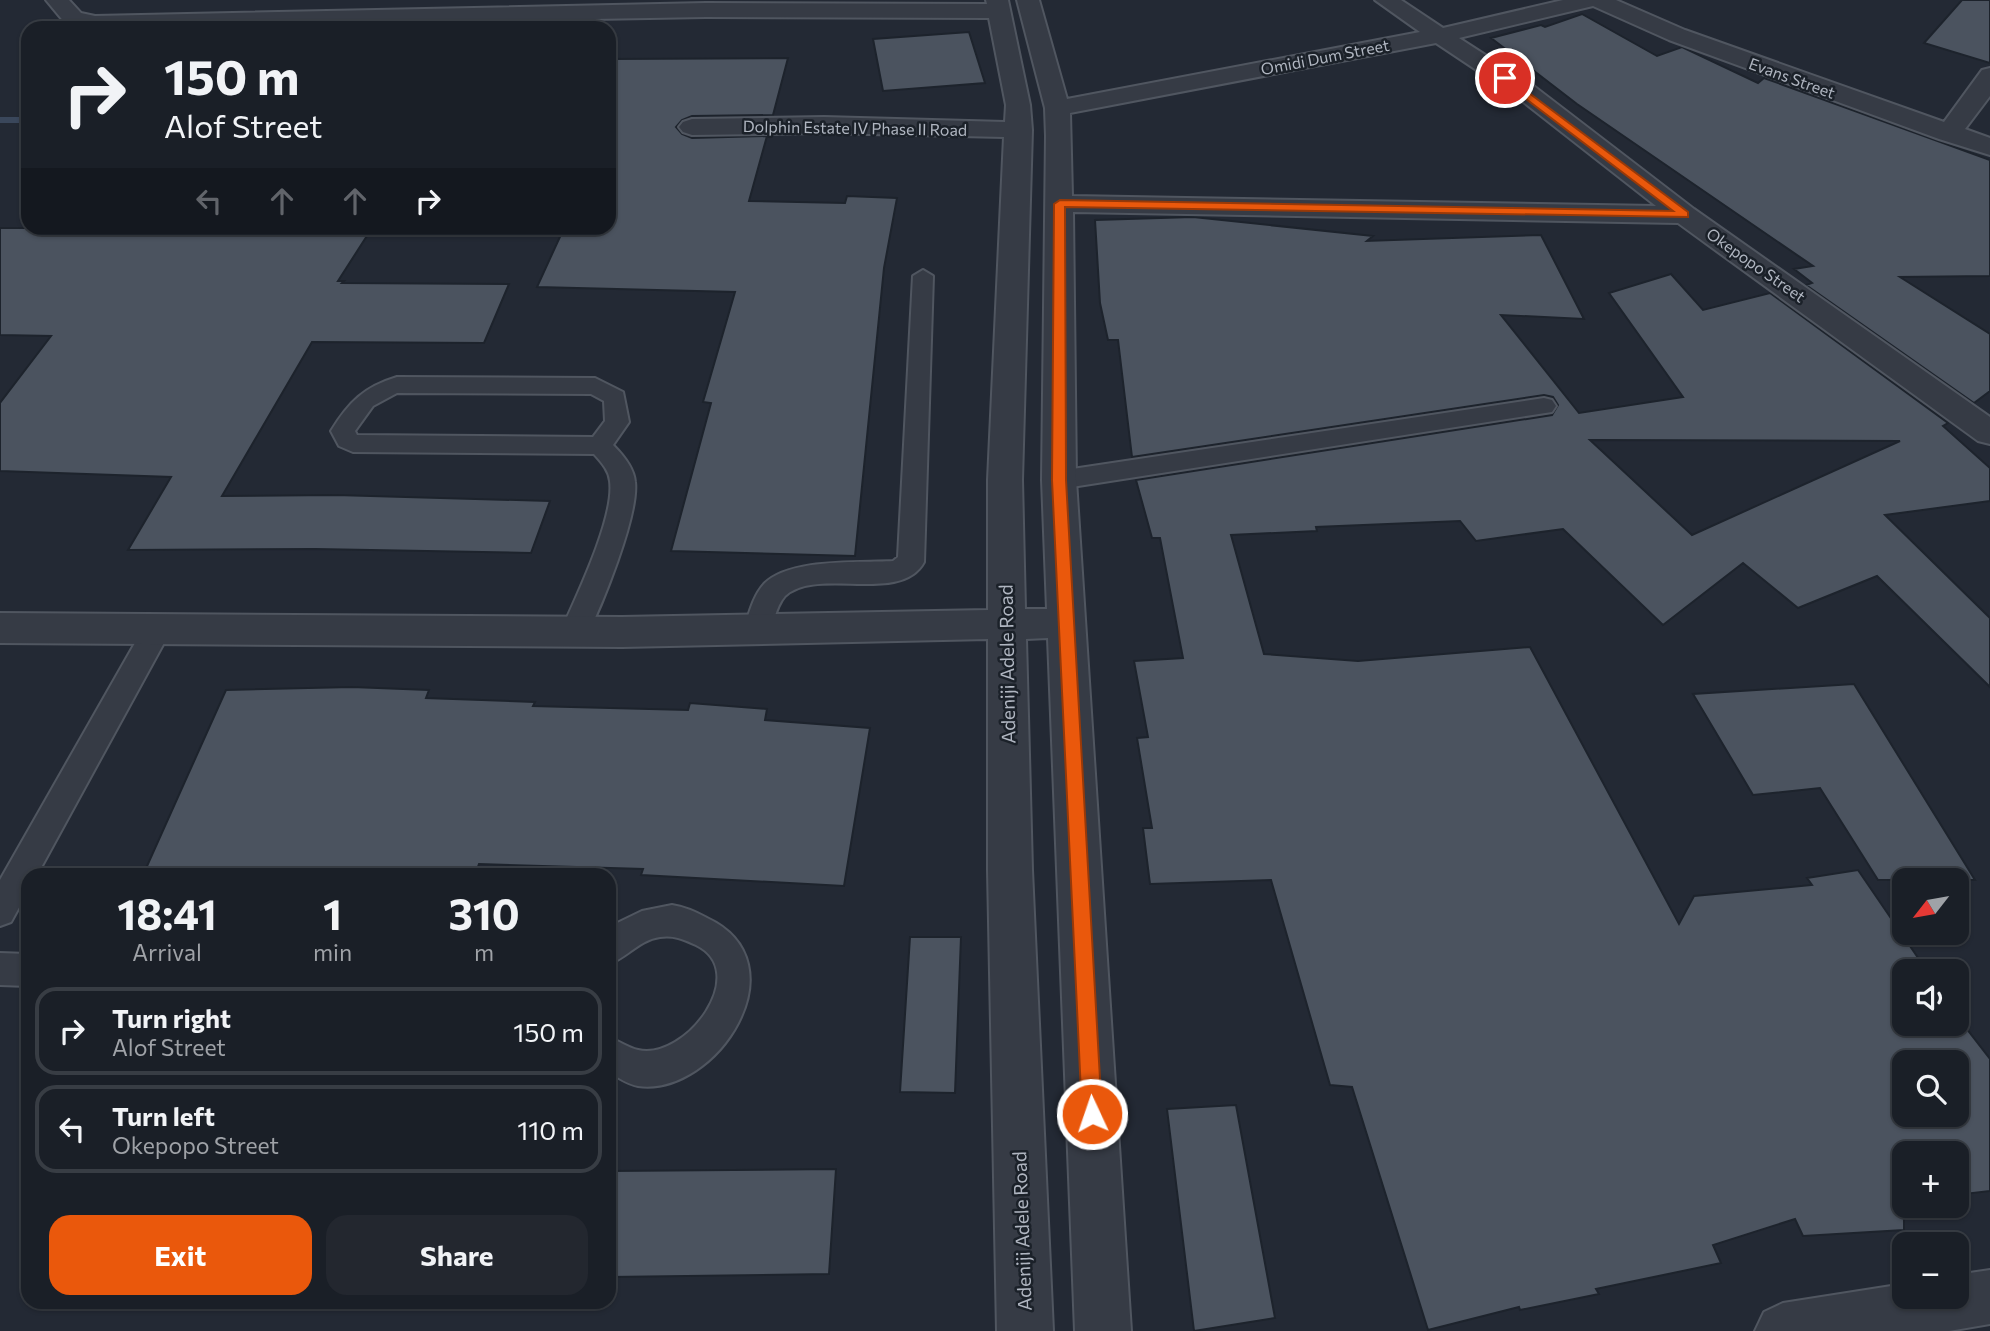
<!DOCTYPE html>
<meta charset="utf-8">
<style>
:root{--surface:#1a1f27;--page:#23272f;--text:#f1f3f6;--muted:#9fa2a7;--line:#383d44;--accent:#ea580c}
body{margin:0;font-family:Commissioner,sans-serif;background:var(--page);color:var(--text);height:100vh;display:flex;flex-direction:column;font-size:26px;white-space:nowrap}
*{box-sizing:border-box;margin:0}
p{font-size:23px;color:var(--muted)}
.icon{flex:none;width:38px;height:38px;fill:none;stroke:currentColor;stroke-width:2;stroke-linecap:round;stroke-linejoin:round}
.map{position:relative;flex:1;overflow:hidden}
.sheet{position:absolute;left:21px;top:868px;width:595px;height:441px;display:flex;flex-direction:column;background:var(--surface);border-radius:21px;box-shadow:0 2px 5px #0004,0 0 0 2px var(--line)}
.sheet>*{flex:none}
.banner{position:absolute;left:21px;top:21px;width:595px;height:214px;border-radius:21px;box-shadow:0 2px 5px #0004,0 0 0 2px var(--line);background:#1a1f27;color:var(--text);overflow:hidden}
.needle{width:46px;rotate:239deg}
.controls{position:absolute;left:1892px;top:868px;display:grid;gap:14px}
.controls a{display:grid;place-items:center;width:77px;height:77px;border-radius:14px;background:var(--surface);box-shadow:0 2px 5px #0004,0 0 0 2px var(--line);font-size:35px}
.pin{position:absolute;display:grid;place-items:center;width:60px;height:60px;color:#fff;margin:-30px;border:4px solid #fff;border-radius:50%;box-shadow:0 2px 7px #0007}
.me{position:absolute;width:77px;margin:-38px;rotate:357deg;stroke-linejoin:round;filter:drop-shadow(0 0 5px #0008)}
.turn{display:flex;align-items:center;gap:24px;height:147px;padding:0 28px;font-size:32px}
.turn .icon{width:91px;height:91px;stroke-width:2.5}
.turn b{display:block;font-size:49px;line-height:60px}
.lanes{display:flex;align-items:center;height:66px;padding:0 28px;background:#0003;justify-content:center;gap:35px;direction:ltr}
.lanes .off{opacity:.35}
.eta{display:flex;justify-content:space-evenly;align-items:center;height:119px;text-align:center}
.eta b{font-size:42px;font-weight:700;line-height:49px}
.primary-button{display:flex;gap:14px;margin-top:auto;padding:14px 28px}
.primary-button a{flex:1;height:80px;border-radius:21px;background:var(--accent);color:#fff;font-size:28px;font-weight:700;line-height:80px;text-align:center}
.primary-button a+a{background:var(--page);color:var(--text)}
ul{padding:0;list-style:none}
li{display:flex;align-items:center;gap:21px;height:88px;margin:0 14px 10px;padding:0 14px;border:4px solid var(--line);border-radius:21px}
li div{flex:1}
li b{display:block;font-size:26px}
li em{font-style:normal}
.map>svg:first-child{display:block}
</style>
<div class="map">
<svg width="1990" height="1331" viewBox="0 0 1990 1331">
<rect width="100%" height="100%" fill="#232934"/>
<g fill="none" stroke-linecap="round" stroke-linejoin="round">
<path fill="#3a475b" fill-rule="evenodd" d="M0,117H28V123H0Z"/>
</g>
<path fill="#4b535f" stroke="#1d232c" stroke-width="2" fill-rule="evenodd" d="M1962,0H1990V63L1924,43Z
M1582,14L1657,56L1682,47L1758,83L1764,78L1990,160V276L1900,277L1990,334V391L1974,403L1806,285L1812,283L1794,269L1813,266L1577,104L1491,38L1541,25L1545,27Z
M969,32L985,83L883,91L873,39Z
M788,58L773,115L692,116L682,120L676,127L682,134L692,138L767,136L749,201L845,203L847,196L897,198L884,268L855,556L671,551L711,403L703,402L735,292L537,287L564,228H609V59Z
M1193,217L1373,236L1367,241L1541,235L1584,319L1501,315L1579,413L1683,397L1609,293L1671,274L1703,310L1770,293L1948,423L1943,426L1990,468V501L1885,515L1990,618V687L1877,576L1798,608L1743,563L1663,625L1563,529L1476,541L1460,521L1316,527L1317,531L1231,535L1264,654L1358,661L1530,647L1679,924L1694,896L1812,885L1807,878L1858,870L1927,971H1904V1024H1956V1015L1990,1059V1191L1956,1195V1153H1904V1230L1803,1236L1795,1219L1713,1245L1721,1263L1596,1289L1599,1294L1520,1310L1519,1307L1428,1330L1352,1087L1330,1085L1271,880L1150,884L1143,828H1152L1137,738L1148,737L1134,661L1183,658L1160,538H1152L1136,480L1552,415L1558,405L1553,397L1544,395L1132,457L1118,340H1108L1100,303L1095,220ZM1590,440L1900,441L1692,535ZM1904,1062H1956V1115H1904Z
M0,228H372L338,281H344L342,283L509,284L484,343L312,342L222,496L336,495L550,501L531,553L315,549L128,550L171,477L0,471V403L51,336L0,335Z
M1854,684L1975,880H1878L1820,788L1753,795L1693,694Z
M352,687L429,690L426,698L535,702L533,706L688,710L690,703L767,709L765,720L870,728L844,886L641,875L643,869L479,864L475,875H143L226,690Z
M910,937H961L955,1093L900,1092Z
M1236,1105L1275,1318L1194,1331L1167,1109Z
M836,1169L829,1274L609,1277V1171Z"/>
<g fill="none" stroke-linecap="round" stroke-linejoin="round">
<g stroke="#505660" stroke-width="4">
<path id="service" d="M923,270L933,276L924,562C901,605 816,566 785,596C775,607 774,624 768,637L758,640L748,637L744,629C749,614 753,596 764,584C789,558 859,563 893,561L898,557L913,276Z
M397,377L595,378L623,392L629,422L613,445C623,455 634,468 635,482C639,515 601,608 585,639L575,642L565,639L561,631C576,597 615,517 610,481C609,470 601,462 594,454L353,452L339,446L331,431C349,402 364,387 397,377ZM397,393L591,394L604,401L605,421L593,437L357,435L355,431L373,406Z
M1544,398L1552,400L1556,406L1552,412L1059,489L1050,486L1047,480L1050,474L1059,471Z
M157,619L167,622L171,630L37,875H28V891L11,922L0,926V880L147,622Z
M672,905C685,907 696,912 707,918C804,963 716,1097 638,1086C629,1085 618,1077 609,1073V1037C618,1041 629,1048 638,1050C686,1061 752,972 696,945C683,939 674,935 660,937C639,940 628,957 609,964V927L642,911Z
M0,953L28,954V986L0,985Z"/>
</g>
<g stroke="#505660" stroke-width="4">
<path id="minor" d="M46,0H69L81,13L95,16L706,3L987,4L986,0H1008L1030,105L1032,130L1022,480L1025,609H1047L1042,480L1046,136L1045,108L1017,0H1039L1067,99L1420,32L1375,0H1401L1443,28L1563,0H1616L1685,30L1944,122L1982,70L1990,68V96L1965,129L1990,138V155L1939,139L1669,40L1593,6L1459,38L1535,87L1694,209L1990,417V444L1978,441L1678,223L1073,212L1076,480L1131,1331H1075L1048,638L1026,639L1032,870L1053,1331H997L988,870V639L622,647L0,643V613L622,617L988,610V480L1004,137L824,133L692,135L683,132L679,127L683,122L692,119L824,117L1005,122L1006,105L989,18L706,17L87,28L65,23ZM1436,43L1517,97L1656,206L1072,196L1070,113Z
M1990,1270V1324L1949,1331H1755L1764,1312L1783,1303L1904,1284V1297H1956V1275Z"/>
</g>
<use href="#service" fill="#363b45" fill-rule="evenodd"/>
<use href="#minor" fill="#363b45" fill-rule="evenodd"/>
</g>
<path fill="#ea580c" stroke="#983908" stroke-width="2" d="M1505,75L1688,212V217L1065,207L1066,480L1102,1114L1099,1121L1092,1124L1085,1121L1082,1114L1052,480L1054,204L1060,200L1673,211L1501,80Z"/>
<g text-anchor="middle" stroke-width="5" stroke-linejoin="round" paint-order="stroke">
<g font-size="16" fill="#b0b6c1" stroke="#1b2129">
<text transform="translate(1325 57) rotate(-11)" y="6">Omidi Dum Street</text>
<text transform="translate(1792 78) rotate(20)" y="6">Evans Street</text>
<text transform="translate(855 128) rotate(1)" y="6">Dolphin Estate IV Phase II Road</text>
<text transform="translate(1756 265) rotate(35)" y="6">Okepopo Street</text>
</g>
<g font-size="19" fill="#b0b6c1" stroke="#1b2129">
<text transform="translate(1007 664) rotate(-91)" y="7">Adeniji Adele Road</text>
<text transform="translate(1022 1231) rotate(-92)" y="7">Adeniji Adele Road</text>
</g>
</g>
</svg>
<div class="controls">
<a><svg class="needle" viewBox="-14 -14 28 28"><path d="M0-13l5 13h-10z" fill="#e53935"/><path d="M0 13l5-13h-10z" fill="#9fa2a7"/></svg></a>
<a><svg class="icon" aria-label="sound" viewBox="0 0 24 24"><path d="M4 9h4l5-4v14l-5-4H4zM17 9q2 3 0 6"/></svg></a>
<a><svg class="icon" aria-label="search" viewBox="0 0 24 24"><circle cx="10" cy="10" r="6"/><path d="M15 15l6 6"/></svg></a>
<a>+</a>
<a>−</a>
</div>
<div class="pin" style="left:1505px;top:78px;background:#d93025"><svg class="icon" aria-label="arrive" viewBox="0 0 24 24"><path d="M6 21V4h12l-3 4 3 4H6"/></svg></div>
<svg class="me" style="left:1092px;top:1114px" viewBox="-20 -20 40 40"><circle r="17" fill="#ea580c" stroke="#fff" stroke-width="3"/><path d="M0-11L8 9 0 5-8 9z" fill="#fff"/></svg>
<div class="banner">
<div class="turn"><svg class="icon" aria-label="right" viewBox="0 0 24 24"><path d="M7 20v-9h11M14 6l5 5-5 5"/></svg><div><b>150 m</b>Alof Street</div></div>
<div class="lanes"><svg class="icon off" aria-label="left" viewBox="0 0 24 24"><path d="M17 20v-9H6M10 6l-5 5 5 5"/></svg><svg class="icon off" aria-label="ahead" viewBox="0 0 24 24"><path d="M12 20V5M6 11l6-6 6 6"/></svg><svg class="icon off" aria-label="ahead" viewBox="0 0 24 24"><path d="M12 20V5M6 11l6-6 6 6"/></svg><svg class="icon" aria-label="right" viewBox="0 0 24 24"><path d="M7 20v-9h11M14 6l5 5-5 5"/></svg></div>
</div>
<section class="sheet">
<div class="eta">
<div><b>18:41</b><p>Arrival</p></div>
<div><b>1</b><p>min</p></div>
<div><b>310</b><p>m</p></div>
</div>
<ul>
<li><svg class="icon" aria-label="right" viewBox="0 0 24 24"><path d="M7 20v-9h11M14 6l5 5-5 5"/></svg><div><b>Turn right</b><p>Alof Street</p></div><em>150 m</em></li>
<li><svg class="icon" aria-label="left" viewBox="0 0 24 24"><path d="M17 20v-9H6M10 6l-5 5 5 5"/></svg><div><b>Turn left</b><p>Okepopo Street</p></div><em>110 m</em></li>
</ul>
<div class="primary-button"><a>Exit</a><a>Share</a></div>
</section>
</div>
